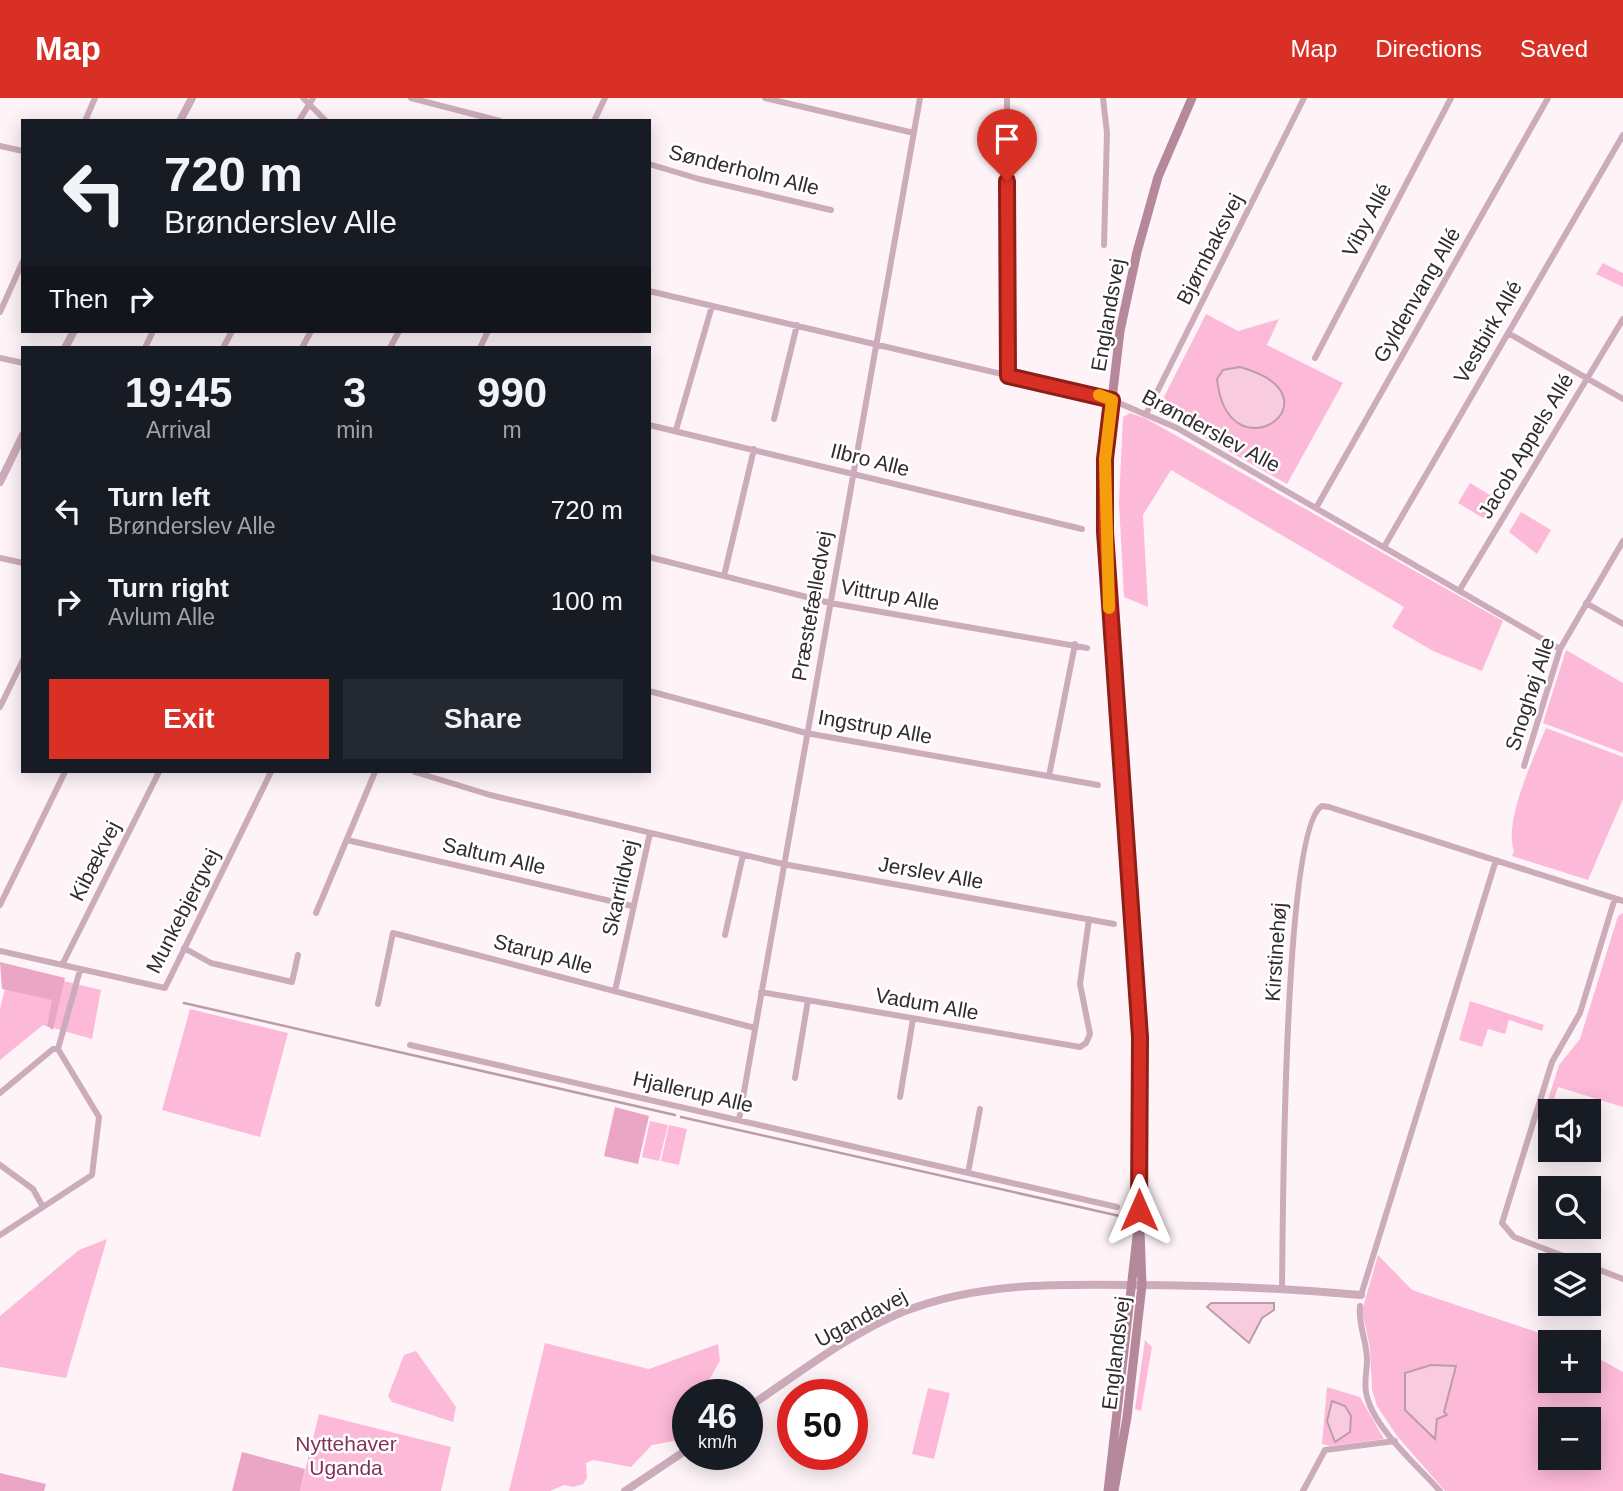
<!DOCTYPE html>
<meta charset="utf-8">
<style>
:root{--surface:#171b24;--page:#242831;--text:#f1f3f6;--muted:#9ea1a6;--accent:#d93025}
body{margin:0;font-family:Arial,sans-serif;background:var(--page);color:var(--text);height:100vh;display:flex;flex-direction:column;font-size:26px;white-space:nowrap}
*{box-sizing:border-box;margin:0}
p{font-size:23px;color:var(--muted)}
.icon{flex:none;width:38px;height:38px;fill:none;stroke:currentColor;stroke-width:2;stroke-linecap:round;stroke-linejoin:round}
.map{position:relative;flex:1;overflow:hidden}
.details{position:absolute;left:21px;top:248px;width:630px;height:427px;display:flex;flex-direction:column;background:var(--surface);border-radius:0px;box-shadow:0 4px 18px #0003}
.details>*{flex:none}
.hud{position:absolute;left:21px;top:21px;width:630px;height:214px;border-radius:0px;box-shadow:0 4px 18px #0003;background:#171b24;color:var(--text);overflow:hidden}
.controls{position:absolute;left:1538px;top:1001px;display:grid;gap:14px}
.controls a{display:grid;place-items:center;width:63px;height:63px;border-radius:0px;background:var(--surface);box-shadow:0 4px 18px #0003;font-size:35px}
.speed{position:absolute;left:672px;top:1281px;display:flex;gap:14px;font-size:35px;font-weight:700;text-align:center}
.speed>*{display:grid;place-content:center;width:91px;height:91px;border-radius:50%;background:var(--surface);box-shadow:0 4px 18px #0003;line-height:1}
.speed small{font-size:18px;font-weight:400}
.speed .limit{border:10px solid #d22;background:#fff;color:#111}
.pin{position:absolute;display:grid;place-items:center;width:60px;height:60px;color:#fff;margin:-72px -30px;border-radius:50% 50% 50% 0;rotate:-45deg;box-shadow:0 0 7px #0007}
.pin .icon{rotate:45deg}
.me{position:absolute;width:77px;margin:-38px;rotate:0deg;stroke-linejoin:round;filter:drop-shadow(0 0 5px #0008)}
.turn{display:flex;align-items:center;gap:24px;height:147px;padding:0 28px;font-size:32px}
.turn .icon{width:91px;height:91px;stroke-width:2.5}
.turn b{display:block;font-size:49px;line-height:60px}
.then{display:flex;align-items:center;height:66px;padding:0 28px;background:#0003;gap:14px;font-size:26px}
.eta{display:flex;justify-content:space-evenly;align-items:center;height:119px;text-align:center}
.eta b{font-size:42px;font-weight:800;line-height:49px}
.primary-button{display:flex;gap:14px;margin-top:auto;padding:14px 28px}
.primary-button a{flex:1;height:80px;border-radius:0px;background:var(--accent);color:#fff;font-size:28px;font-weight:800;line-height:80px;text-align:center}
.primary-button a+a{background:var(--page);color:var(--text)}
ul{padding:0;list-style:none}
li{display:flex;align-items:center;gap:21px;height:91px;padding:0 28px}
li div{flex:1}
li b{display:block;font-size:26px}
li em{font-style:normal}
header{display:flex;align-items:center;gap:42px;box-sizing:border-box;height:98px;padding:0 35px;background:var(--accent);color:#fff}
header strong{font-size:33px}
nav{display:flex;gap:38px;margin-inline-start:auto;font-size:24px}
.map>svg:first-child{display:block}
</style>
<header>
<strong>Map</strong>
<nav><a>Map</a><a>Directions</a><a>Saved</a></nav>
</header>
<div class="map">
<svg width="1623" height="1393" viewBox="0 0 1623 1393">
<rect width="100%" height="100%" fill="#fef4f8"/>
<path fill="#fdbad8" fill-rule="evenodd" d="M1603,165L1623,175V189L1596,176Z
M1206,216L1238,233L1279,221L1267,247L1343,285L1287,386L1166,318L1161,305Z
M1130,315L1145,320L1503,523L1482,573L1433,553L1392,529L1404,509L1171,372L1143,417L1148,509L1124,499L1119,404L1123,319Z
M1470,385L1500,403L1488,423L1458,405Z
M1521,414L1551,432L1537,456L1509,434Z
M1566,552L1623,585V655L1543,625Z
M1546,630L1623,659V701L1588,782L1512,758L1514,753C1503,724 1534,659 1546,630Z
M1623,815V1009L1558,989L1547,1022L1542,1021L1559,967L1580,941L1618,818Z
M10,870L101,892L92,941L43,927L0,962V911Z
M1470,903L1544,927L1542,933L1509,922L1505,936L1488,931L1482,949L1459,942Z
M190,911L288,935L260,1039L162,1012Z
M650,1023L668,1027L659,1063L642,1059Z
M669,1027L687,1031L679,1067L661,1063Z
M107,1141L66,1280L0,1269V1218L79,1152Z
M1378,1157L1412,1192L1566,1244H1550V1283H1589V1255L1623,1274V1393H1445L1397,1338L1377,1308L1372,1292L1370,1250L1362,1213ZM1550,1321H1589V1360H1550Z
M1145,1242L1152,1249L1141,1313L1135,1311Z
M545,1245L649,1271L718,1246L720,1263L700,1297H688V1335L680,1342L652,1347L631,1369L593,1362L586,1365L587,1380L583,1386L573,1389L564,1387L550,1393H509Z
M416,1253L456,1309L453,1324L392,1304L388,1298L404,1257Z
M1327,1289L1360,1299L1384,1341L1330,1348L1322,1346Z
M928,1290L950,1295L934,1361L912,1356Z
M319,1316L451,1349L441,1393H300Z"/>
<path fill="#eba6c5" d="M0,864L65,880L53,932L47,928L52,902L2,891Z
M615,1009L649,1018L638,1066L604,1058Z
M242,1354L305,1371L300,1393H232Z
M0,1375L46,1386L44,1393H0Z"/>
<path fill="#f8ccde" stroke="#bd9ca9" stroke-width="2" d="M1240,269C1347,299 1228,383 1217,281L1223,272Z
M1211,1205H1274V1212L1262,1220L1249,1245L1207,1209Z
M1431,1267L1456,1268L1444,1314L1447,1317L1437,1321L1435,1341L1405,1312V1275Z
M1332,1303L1345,1308L1351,1318L1350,1334L1335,1344L1327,1323Z"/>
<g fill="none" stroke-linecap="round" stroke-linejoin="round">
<path stroke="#bd9ca9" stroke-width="2.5" d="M184,905L675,1017
M681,1019L1124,1119"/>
<path stroke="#ccacba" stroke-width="6" d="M303,0L326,23
M411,0L500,23
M765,0L914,35
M1007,0L1008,277
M1103,0L1107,35L1104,147
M85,23L95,0
M299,23L313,0
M594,23L605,0
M0,48L23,53
M649,66L699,81L831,112
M649,193L1112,302L1177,330L1560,551
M0,214L23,163
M1508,235L1623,301
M145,250L153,233
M223,250L232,233
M302,250L311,233
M390,250L399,233
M480,250L488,233
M0,260L23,265
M1315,260L1451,0
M1146,316L1304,0
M774,321L797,227
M649,327L1082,431
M676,332L712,208
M1316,410L1548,0
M1384,449L1623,37
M649,459L830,505L1087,550
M0,460L23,465
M724,478L754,351
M1459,493L1623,221
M1586,505L1623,526
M649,593L806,635L1098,687
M0,609L23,562
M1524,668L1560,551L1623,443
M415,674L490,697L783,766L1114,826
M1049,678L1075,546
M347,742L632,808
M1615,800L1580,915L1552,964L1502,1125L1514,1139L1623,1181
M0,807L65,674
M316,815L375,674
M725,837L743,757
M184,850L211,865L292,884L298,857
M0,853L165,890L271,674
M62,867L159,674
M615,893L650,735
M761,894L1080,949L1086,945L1090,936L1080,886L1089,821
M378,906L393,835L755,930
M410,947L1117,1109
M795,980L808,902
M0,995L53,951H58
M900,999L913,921
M739,1022L920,0
M0,1067L33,1091L43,1109
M968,1075L980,1011
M0,1137L92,1077L99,1019L58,951L80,872
M1282,1190C1283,1128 1283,729 1322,708L1329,709L1623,803
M1361,1197L1496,762
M1360,1208C1358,1227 1367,1243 1367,1262C1367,1273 1364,1283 1366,1294C1371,1328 1418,1368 1440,1393
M1303,1393L1325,1352L1395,1343"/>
<path stroke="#ccacba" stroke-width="8" d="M180,23L192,0
M65,250L74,233
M0,384L23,337
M747,1310C798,1276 848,1236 905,1213C978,1185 1051,1186 1129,1187C1207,1187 1284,1190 1361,1197
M625,1393L688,1351"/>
<path stroke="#b5889c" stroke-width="9" d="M1108,1393L1139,1121L1140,939L1108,493L1105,361L1120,233L1137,154L1158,79L1192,0
M1114,1393L1127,1319L1142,1187L1140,1133"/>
</g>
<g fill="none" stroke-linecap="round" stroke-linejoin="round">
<g stroke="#8d1f18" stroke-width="18">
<path id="route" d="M1007,83L1008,278L1112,302L1105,361V434L1140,939L1139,1112"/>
</g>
<use href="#route" stroke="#d93025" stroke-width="12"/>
<path stroke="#f59e0b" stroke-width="12" d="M1099,297L1112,302L1105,361L1109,510"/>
</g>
<g text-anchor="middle" stroke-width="5" stroke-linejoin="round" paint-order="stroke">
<g font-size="21" fill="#322c2e" stroke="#fff">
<text transform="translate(744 72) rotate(14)" y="7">Sønderholm Alle</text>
<text transform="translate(1367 122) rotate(-62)" y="7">Viby Allé</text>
<text transform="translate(1210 151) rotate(-63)" y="7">Bjørnbaksvej</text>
<text transform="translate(1417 197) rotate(-60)" y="7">Gyldenvang Allé</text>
<text transform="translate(1108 217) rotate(-80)" y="7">Englandsvej</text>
<text transform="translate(1488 234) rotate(-60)" y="7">Vestbirk Allé</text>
<text transform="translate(1211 333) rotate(28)" y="7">Brønderslev Alle</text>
<text transform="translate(1526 348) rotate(-59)" y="7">Jacob Appels Allé</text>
<text transform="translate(870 362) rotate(14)" y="7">Ilbro Alle</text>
<text transform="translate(890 497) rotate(10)" y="7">Vittrup Alle</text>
<text transform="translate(812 508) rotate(-80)" y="7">Præstefælledvej</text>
<text transform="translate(1530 596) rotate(-72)" y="7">Snoghøj Alle</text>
<text transform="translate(875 629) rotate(10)" y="7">Ingstrup Alle</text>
<text transform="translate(494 758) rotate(13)" y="7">Saltum Alle</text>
<text transform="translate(95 763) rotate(-63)" y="7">Kibækvej</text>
<text transform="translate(931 775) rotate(10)" y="7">Jerslev Alle</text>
<text transform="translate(620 790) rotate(-77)" y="7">Skarrildvej</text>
<text transform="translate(183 813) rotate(-63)" y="7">Munkebjergvej</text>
<text transform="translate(1276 854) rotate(-86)" y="7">Kirstinehøj</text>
<text transform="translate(543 856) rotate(15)" y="7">Starup Alle</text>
<text transform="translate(927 906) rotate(10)" y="7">Vadum Alle</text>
<text transform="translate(693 994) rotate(13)" y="7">Hjallerup Alle</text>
<text transform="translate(861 1220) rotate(-28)" y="7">Ugandavej</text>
<text transform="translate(1116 1255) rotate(-83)" y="7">Englandsvej</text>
</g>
<g font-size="21" fill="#83325c" stroke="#fff">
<text x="346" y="1353">Nyttehaver<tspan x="346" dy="24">Uganda</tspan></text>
</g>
</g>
</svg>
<div class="controls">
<a><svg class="icon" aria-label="sound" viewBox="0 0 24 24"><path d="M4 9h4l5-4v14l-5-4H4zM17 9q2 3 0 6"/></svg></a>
<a><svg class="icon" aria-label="search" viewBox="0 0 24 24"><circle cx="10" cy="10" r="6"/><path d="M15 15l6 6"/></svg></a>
<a><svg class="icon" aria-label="layers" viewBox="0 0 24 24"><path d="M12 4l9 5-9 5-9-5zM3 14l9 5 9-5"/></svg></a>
<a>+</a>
<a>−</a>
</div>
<div class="speed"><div>46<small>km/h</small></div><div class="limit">50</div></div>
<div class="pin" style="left:1007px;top:83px;background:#d93025"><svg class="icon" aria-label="arrive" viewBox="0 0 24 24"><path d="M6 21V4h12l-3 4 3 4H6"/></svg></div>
<svg class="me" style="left:1139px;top:1112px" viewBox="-20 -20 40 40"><path d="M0-17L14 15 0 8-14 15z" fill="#d93025" stroke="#fff" stroke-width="4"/></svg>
<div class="hud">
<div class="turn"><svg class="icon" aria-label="left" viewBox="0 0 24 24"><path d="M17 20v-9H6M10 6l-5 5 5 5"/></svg><div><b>720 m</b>Brønderslev Alle</div></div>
<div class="then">Then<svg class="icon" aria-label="right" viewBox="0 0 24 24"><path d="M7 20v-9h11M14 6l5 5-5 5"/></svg></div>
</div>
<section class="details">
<div class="eta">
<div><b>19:45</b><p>Arrival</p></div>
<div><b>3</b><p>min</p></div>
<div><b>990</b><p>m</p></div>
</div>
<ul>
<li><svg class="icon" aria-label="left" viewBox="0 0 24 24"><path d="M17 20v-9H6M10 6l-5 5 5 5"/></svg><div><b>Turn left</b><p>Brønderslev Alle</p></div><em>720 m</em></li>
<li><svg class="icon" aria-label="right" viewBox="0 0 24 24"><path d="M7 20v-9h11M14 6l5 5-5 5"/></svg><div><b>Turn right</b><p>Avlum Alle</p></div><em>100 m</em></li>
</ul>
<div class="primary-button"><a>Exit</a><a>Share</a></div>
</section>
</div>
